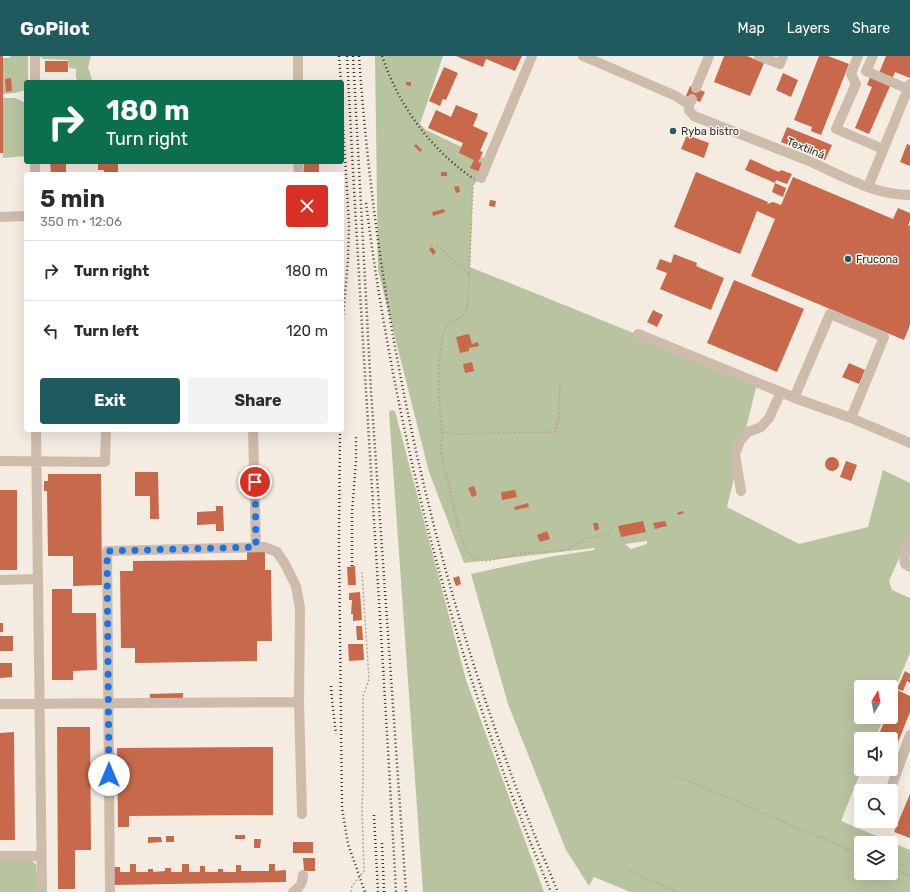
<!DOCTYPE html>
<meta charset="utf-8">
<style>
:root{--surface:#fff;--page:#f2f2f3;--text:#2b2b33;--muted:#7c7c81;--line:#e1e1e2;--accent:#1f5a5e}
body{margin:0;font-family:Rubik,sans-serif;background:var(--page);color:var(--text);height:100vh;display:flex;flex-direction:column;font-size:15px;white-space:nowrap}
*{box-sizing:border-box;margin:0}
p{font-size:13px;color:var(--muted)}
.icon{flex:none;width:22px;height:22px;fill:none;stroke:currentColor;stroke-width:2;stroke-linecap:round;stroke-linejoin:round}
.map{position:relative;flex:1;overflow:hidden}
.side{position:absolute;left:24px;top:116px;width:320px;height:260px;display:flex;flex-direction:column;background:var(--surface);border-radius:4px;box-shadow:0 4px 16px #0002}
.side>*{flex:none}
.hud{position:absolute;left:24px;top:24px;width:320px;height:84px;border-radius:4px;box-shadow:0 4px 16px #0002;background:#0b6e4f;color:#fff;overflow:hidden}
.needle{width:26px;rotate:10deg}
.fabs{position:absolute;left:854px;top:624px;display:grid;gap:8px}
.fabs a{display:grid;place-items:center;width:44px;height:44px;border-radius:4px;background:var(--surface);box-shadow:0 4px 16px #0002;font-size:20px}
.pin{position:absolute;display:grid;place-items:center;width:34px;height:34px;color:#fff;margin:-17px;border:2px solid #fff;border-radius:50%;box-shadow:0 1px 4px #0007}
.me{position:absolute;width:44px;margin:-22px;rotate:0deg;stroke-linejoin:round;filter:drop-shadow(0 0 3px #0008)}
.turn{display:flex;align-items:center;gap:14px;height:84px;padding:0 16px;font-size:18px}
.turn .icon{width:52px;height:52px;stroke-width:2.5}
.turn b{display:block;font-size:28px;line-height:34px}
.round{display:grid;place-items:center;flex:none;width:42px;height:42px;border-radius:4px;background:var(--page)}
.summary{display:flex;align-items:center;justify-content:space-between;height:68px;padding:0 16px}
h1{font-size:24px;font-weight:700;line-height:30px}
.cta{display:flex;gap:8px;margin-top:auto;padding:8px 16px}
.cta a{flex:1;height:46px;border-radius:4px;background:var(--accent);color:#fff;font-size:16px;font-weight:700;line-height:46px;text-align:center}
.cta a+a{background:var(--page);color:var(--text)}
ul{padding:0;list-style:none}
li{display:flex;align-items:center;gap:12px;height:60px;padding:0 16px;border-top:1px solid var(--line)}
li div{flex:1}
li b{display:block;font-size:15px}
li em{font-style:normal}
header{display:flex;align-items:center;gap:24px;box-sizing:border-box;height:56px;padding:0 20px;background:var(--accent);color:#fff}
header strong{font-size:19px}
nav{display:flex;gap:22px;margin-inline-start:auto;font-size:14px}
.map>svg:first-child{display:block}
</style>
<header>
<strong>GoPilot</strong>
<nav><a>Map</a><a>Layers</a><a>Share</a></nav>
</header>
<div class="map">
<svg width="910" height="836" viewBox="0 0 910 836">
<rect width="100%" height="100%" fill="#f4ebe1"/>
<path fill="#b8c4a0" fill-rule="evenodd" d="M11,0H28V26H26L25,34L15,37L3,38V2H9Z
M39,0H91L88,11L92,24L85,26L78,25L76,22V13L69,12L68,4L43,3Z
M375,0H443L420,68L426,74L489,104L481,122L473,129L470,211L757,327L727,451L799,488L868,471L883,414L910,427V477L889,525L892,534L910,542V597L891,643V631H861V661H884L875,683H861V713H862L841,765L910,794V836H630L594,821L589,830L566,794L508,648L471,518L549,501L594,494L595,492L464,507L429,416L378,214ZM647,485V488L631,493L625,488ZM861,787H891V817H861Z
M3,42H15L26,47V100L3,102Z
M392,354L395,355L466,624L544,836H423L389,356Z
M0,803H30L36,808L38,836H0Z"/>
<path fill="#c8694b" d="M0,0H3V97H0Z
M456,0H522L515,15L486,3L483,11Z
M724,0H747L764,7L750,40L714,26Z
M819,0H828L849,8L821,79L811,75L812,71L794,64Z
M886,0H910V22L895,16L892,23L879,17Z
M45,5H68V16H45Z
M444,11L458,17L446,44L443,43L440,50L429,45Z
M783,17L798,24L791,41L776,34Z
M870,21L890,30L869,78L855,72L872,31L867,29Z
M11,22L12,35L6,36L5,23Z
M406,26H411V30L406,29Z
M690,30L705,36L700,46L686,40Z
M456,49L478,58L473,70L488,77L480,95L483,96L478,106L484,108L480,116L470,112L474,104L459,97L463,87L428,72L436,54L451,61Z
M787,71L832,89L825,104L781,86Z
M687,79L709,87L704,102L681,93Z
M416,88L422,94L420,96L414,90Z
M907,88L910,89V110L900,106Z
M750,103L779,116L781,114L792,118L787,128L776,124L775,127L745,114Z
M50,106H66V118H51Z
M98,106H118V118H104V114H98Z
M304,106H319V118H304Z
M441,116H447V120H441Z
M696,116L768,146L767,148L773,146L781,149L793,121L893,163L898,152L910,157V165L908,170H910V269L904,284L751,220L775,163L757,155L740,198L674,171Z
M775,127L786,132L783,141L772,136Z
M459,130L460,136L456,137L454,131Z
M490,144L496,145L495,151L489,150Z
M444,153L445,156L433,160L432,156Z
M432,191L436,196L433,199L429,193Z
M674,198L697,207L696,210L724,222L711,254L660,233L667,217L656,213L660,203L671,207Z
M734,224L804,253L777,316L707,287Z
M653,254L663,259L657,271L647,266Z
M469,278L472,288L478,286L479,290L469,292V295L460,297L456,281Z
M472,306L474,315L465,317L463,308Z
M849,307L865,314L859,328L842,321Z
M825 408a7 7 0 1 1 14 0a7 7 0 1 1-14 0Z
M846,405L857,409L851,425L840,421Z
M135,416H158L159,463H150V440H135Z
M48,418H101L102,529L73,530V500H48L47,435H44V425H48Z
M474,430L477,439L472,441L468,432Z
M0,434H17V514H0Z
M515,434L517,441L502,444L501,436Z
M528,447L529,451L515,454L514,451Z
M216,450H223L224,475H216V468L197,469V456L216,455Z
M683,455L684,457L678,459L677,457Z
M643,465L646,476L621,481L618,470Z
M665,465L667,470L655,473L653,467Z
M593,467H598L599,473L595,475Z
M547,475L550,483L540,486L537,479Z
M265,493V514H271L272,585H257V605L135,607V592H121L120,515H133V505L247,504V494Z
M355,510L356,529H348L347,511Z
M459,520L461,528L456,530L453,522Z
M52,533H72V557H96L97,614L73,615V624H52Z
M360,536L362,564L353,565V558H351L352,544H349V537Z
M0,567H3V576H0Z
M356,570H362L363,584H357Z
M0,580H13V595H0Z
M348,588H363L364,604L349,605Z
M0,607H12V621L0,622Z
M905,615L910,618V627L907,625L903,635L897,633Z
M897,634L910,640V656L893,699L891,698V683H877L886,661H891V648Z
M183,637V643H150V638Z
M57,671H90L91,794H75V833H58Z
M14,676L15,784H0V677Z
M273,691V759L129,760V771H118L117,692Z
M910,738V782L894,776Z
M235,779H245V783H235Z
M166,780H174V786H166Z
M148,781H161L162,786L148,787Z
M254,783H261L260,792H254Z
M293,786H313V797H293Z
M303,802H315V815H304Z
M130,808H136V816H148V813H153V816L165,815V812H171V816H182V808H189V816H200V810H205V816H218V813H223V816H236V809H241V815H269V808H275V815L286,814V826L113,829V811H120V816H130Z"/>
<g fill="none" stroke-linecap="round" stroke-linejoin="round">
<path stroke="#b9a596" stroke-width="1.5" stroke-dasharray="2 2" stroke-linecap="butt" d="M474,128L473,129L468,248L465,258L447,270L443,277L439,307V342L442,376L441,396L460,479L465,493L472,500L478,503L487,505L521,497L545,496L569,493L585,482L604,480L613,473
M437,189L470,219
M442,376L456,378L555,376L559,360L560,325
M677,720L861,799
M891,812L910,820
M629,815L677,836
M351,836L352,830L364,815L362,753L363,727V640L369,624L362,516"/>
<path stroke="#cdbbac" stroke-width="10" d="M35,0V26
M298,0V26
M583,0L676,40L689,49
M759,0L780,8L783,0
M858,0L851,18L856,28L836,73L883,93
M873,0L866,15L908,33
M696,32L709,0
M692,43L689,49V54L694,60C733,75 771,90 809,105C841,119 874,139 910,139
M35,106V118
M298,106L299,118
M481,122L532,0
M868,131L910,28
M0,161L26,160
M638,278L800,344L851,362
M794,342L830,258L884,281L851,362L910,387
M36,374L42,836
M253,374L256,491
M0,405L105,406L106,374
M741,435L735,398L740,385L748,376L761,371L769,362L781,336
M910,482C906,491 903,499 905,508L910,511
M0,524L38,523
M0,648L299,646
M890,735L910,679
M0,800H42
M110,836L107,495L264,491L277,496L285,508L296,530L300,552L299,646L302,758
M293,836C300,831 303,827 303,819"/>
<path stroke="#3b302b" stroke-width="2.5" stroke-dasharray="1 3" stroke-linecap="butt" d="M339,0L341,26
M347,0C361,279 381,557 396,836
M353,0L371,335L406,836
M359,0C379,290 444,568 558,836
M382,0C399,50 430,93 474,123
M342,50L349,168L348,204L342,272
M366,147C396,384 457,616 551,836
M340,374L339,487L342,752L348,788L365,836
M352,510V457L356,404V380
M331,630L332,644L336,678
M374,759L378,836
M382,787L384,836"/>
</g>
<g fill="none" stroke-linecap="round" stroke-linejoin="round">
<path stroke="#1a73e8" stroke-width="7" stroke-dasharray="0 12.6" d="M109,719L107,495L256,491L255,426"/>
</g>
<g fill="#1f5a5e" stroke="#fbf5ee" stroke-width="1.5">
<circle cx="673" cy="75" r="4"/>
<circle cx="848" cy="203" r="4"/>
</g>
<g text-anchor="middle" stroke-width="3" stroke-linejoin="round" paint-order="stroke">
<g font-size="11" fill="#3b302b" stroke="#fbf5ee" text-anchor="start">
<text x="681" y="79">Ryba bistro</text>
<text x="856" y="207">Frucona</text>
</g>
<g font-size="11" fill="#3b302b" stroke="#fbf5ee">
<text transform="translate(806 92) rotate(22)" y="4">Textilná</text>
</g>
</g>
</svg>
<div class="fabs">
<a><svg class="needle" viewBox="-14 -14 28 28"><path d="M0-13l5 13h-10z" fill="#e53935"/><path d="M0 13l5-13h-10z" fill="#7c7c81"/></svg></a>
<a><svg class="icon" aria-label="sound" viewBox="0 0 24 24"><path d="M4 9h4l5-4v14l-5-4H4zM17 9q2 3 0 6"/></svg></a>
<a><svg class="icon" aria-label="search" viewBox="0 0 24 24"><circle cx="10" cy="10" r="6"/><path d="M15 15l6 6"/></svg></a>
<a><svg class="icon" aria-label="layers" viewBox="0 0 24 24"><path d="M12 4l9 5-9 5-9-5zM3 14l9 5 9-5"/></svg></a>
</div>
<div class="pin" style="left:255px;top:426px;background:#d93025"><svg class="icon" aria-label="arrive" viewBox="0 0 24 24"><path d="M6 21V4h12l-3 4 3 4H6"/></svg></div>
<svg class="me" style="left:109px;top:719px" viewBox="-20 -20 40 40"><circle r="19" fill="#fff"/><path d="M0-13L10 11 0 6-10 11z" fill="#1a73e8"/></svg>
<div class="hud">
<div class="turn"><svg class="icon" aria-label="right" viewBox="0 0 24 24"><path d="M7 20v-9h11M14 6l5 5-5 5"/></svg><div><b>180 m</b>Turn right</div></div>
</div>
<section class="side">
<div class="summary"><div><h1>5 min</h1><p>350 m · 12:06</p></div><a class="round" style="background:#d93025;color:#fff"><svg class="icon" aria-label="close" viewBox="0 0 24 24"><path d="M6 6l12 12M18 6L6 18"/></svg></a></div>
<ul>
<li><svg class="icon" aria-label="right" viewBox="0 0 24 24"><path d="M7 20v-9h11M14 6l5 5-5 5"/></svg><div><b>Turn right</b></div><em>180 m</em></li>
<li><svg class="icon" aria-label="left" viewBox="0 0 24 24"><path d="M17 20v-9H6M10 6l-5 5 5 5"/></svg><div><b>Turn left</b></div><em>120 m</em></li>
</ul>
<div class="cta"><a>Exit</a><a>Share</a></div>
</section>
</div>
